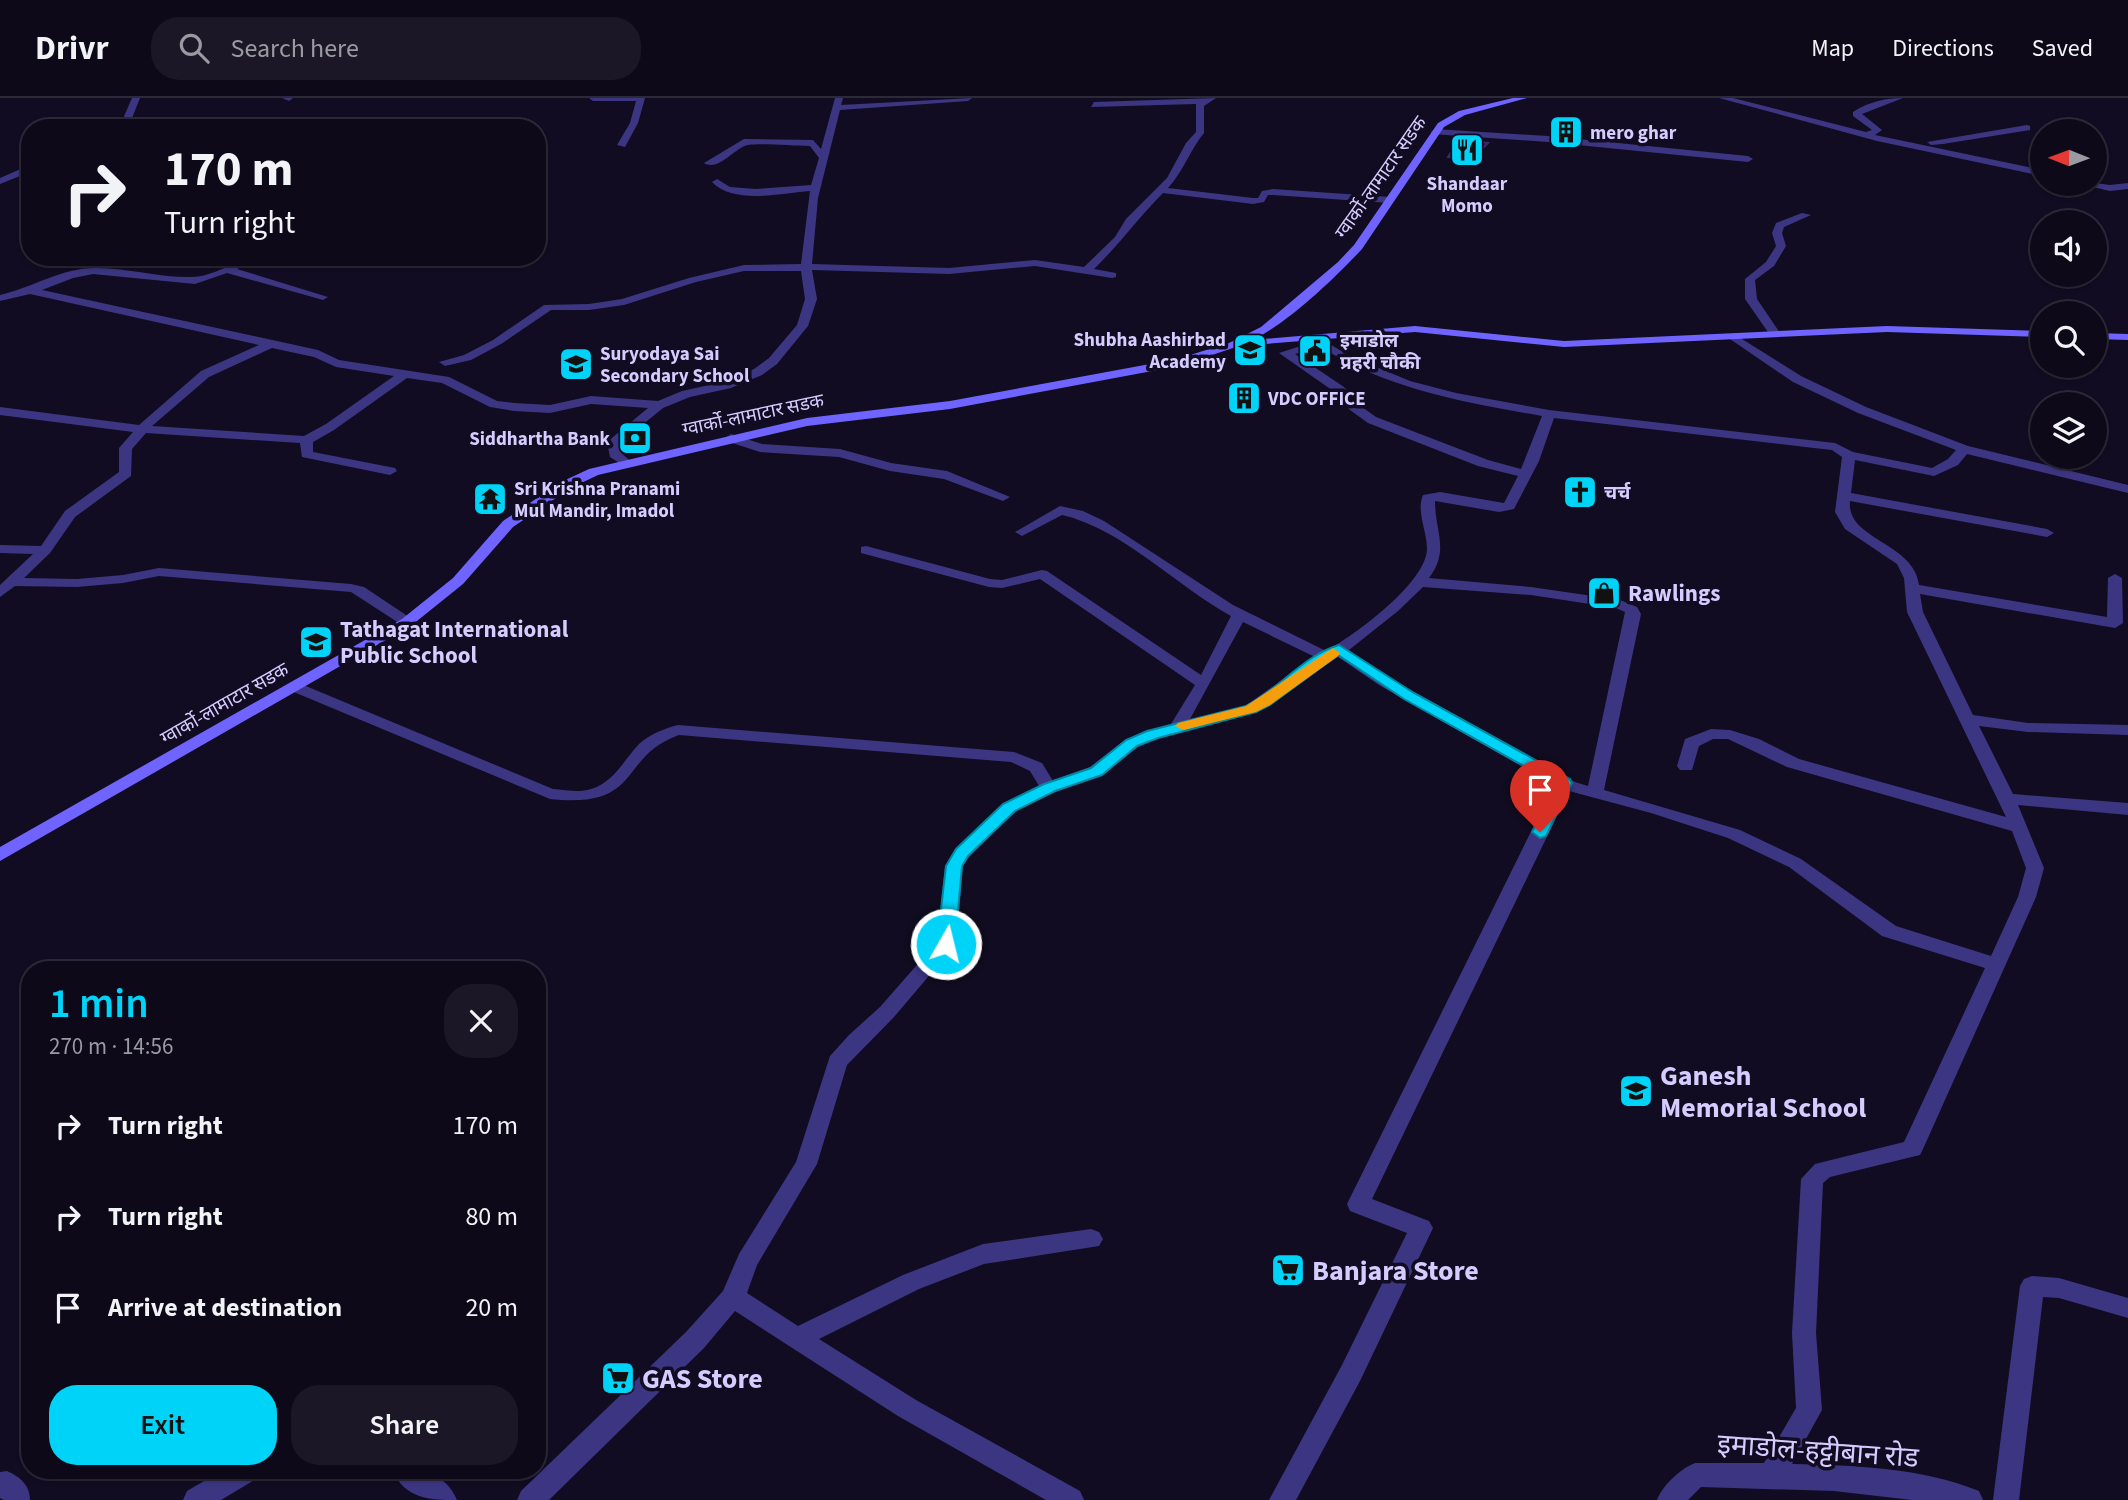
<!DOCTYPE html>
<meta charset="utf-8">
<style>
:root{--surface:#0d0919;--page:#1b1726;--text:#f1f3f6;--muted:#9a9aa2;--line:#2d2a38;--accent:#00d3f8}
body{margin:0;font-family:"Source Sans 3","Noto Sans Devanagari",sans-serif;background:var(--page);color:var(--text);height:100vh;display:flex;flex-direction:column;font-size:26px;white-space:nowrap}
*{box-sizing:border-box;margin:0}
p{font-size:23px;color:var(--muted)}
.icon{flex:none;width:38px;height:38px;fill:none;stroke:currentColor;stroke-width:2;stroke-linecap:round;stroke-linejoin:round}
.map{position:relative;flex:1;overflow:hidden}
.sheet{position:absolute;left:21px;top:863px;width:525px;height:518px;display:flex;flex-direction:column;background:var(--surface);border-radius:28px;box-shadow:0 2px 5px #0004,0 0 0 2px var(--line)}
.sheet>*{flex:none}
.top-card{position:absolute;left:21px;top:21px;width:525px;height:147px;border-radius:28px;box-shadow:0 2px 5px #0004,0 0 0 2px var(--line);background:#0d0919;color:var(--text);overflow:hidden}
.needle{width:46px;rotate:271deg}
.buttons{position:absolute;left:2030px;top:21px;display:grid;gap:14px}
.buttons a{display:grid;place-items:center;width:77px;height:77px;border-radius:50%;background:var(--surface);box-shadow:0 2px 5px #0004,0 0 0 2px var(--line);font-size:35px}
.pin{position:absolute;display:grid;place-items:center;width:60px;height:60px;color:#fff;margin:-72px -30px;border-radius:50% 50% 50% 0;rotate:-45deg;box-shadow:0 0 7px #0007}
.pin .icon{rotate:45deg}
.me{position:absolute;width:77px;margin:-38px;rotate:8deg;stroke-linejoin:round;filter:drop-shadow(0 0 5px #0008)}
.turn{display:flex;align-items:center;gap:24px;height:147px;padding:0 28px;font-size:32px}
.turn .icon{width:91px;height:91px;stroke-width:2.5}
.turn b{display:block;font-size:49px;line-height:60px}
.round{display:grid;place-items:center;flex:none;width:74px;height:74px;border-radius:28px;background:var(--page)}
.headline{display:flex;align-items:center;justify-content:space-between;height:119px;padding:0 28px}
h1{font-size:42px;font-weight:600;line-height:52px;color:var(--accent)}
.button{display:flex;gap:14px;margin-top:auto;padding:14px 28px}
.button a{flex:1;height:80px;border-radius:28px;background:var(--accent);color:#111;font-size:28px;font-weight:600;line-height:80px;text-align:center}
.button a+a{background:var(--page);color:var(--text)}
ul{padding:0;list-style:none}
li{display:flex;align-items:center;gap:21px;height:91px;padding:0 28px}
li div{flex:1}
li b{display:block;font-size:26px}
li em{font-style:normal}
header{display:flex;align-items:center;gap:42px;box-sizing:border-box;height:98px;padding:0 35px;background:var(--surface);border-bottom:2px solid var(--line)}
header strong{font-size:33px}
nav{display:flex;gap:38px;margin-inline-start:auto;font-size:24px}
.search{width:490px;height:63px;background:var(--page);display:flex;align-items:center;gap:18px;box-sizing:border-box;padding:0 24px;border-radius:28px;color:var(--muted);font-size:26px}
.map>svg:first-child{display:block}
</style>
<header>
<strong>Drivr</strong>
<div class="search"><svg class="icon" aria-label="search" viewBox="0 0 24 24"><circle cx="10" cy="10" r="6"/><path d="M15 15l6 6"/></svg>Search here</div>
<nav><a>Map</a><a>Directions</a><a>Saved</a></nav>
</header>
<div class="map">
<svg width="2128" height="1402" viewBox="0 0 2128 1402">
<rect width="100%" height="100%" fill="#110c21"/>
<path fill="#231843" stroke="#3a2970" stroke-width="2" d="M1460,41L1488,45L1471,62L1448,59Z"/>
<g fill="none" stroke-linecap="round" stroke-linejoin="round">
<path fill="#3c3682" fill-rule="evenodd" d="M132,0H140L128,30H119Z
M282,0H293L289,3Z
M589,0H645L638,25L625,49L617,47L630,25L636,3H593Z
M835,0H843L841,7L972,0L968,3L840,12L818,100L812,166L949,170L1035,162L1084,169L1115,139L1126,121L1167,80L1186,45L1196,34V6L1091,9L1094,4L1216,0L1204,8V35C1190,52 1183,74 1168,90L1253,100H1258L1262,93L1273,91L1390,99L1395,102L1390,105L1273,97H1268L1264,104L1253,106L1163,95C1138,120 1119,147 1094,171L1116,175V179L1112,180L1035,168L949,176L812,172L817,201L808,228L777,266L762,277L731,290L690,299L663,310L620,345L621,355L634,366L627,370L610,359L607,344L648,310L591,306L550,315L514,313L490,309L442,285L407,280L334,332L313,344V354L395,370L397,373L390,377L302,359L300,345L146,335L132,351L131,378L75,419L50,455L24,480L77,481L123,477L159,470L351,486L364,489L412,521L415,524L412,527H402L351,494L159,478L123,485L77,489L15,488L0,499V487L33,456L0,455V447L41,448L65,413L119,374V350L133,334L0,317V309L139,327L201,273L259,247L30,196L0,203V197C31,190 62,170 94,170C126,169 159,180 192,179C216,179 237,159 264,159L237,171L328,199L323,202L227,175L195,186L93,176L73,180L42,192L318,252L339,262L449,279L497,303L514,305L550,307L591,298L658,303L682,293L723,284L754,271L769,260L797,227L805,201L801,173H744L696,184L624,207L589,212H551L501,246L471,262L445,268L439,264L464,257L493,242L544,207L589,206L622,201L689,180L744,167L801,166L810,93C781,95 734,107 712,84L717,81L730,89L756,91L811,87L819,60L810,48C793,48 763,45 748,47C735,49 719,74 704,65L744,41L813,42L821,51ZM272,250L314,259L336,269L394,278L326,326L304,338L152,328L209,279Z
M1719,0H1733L1866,34L1872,32L1853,18V14C1868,4 1886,0 1903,0L1862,16L1882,32L1875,37L2042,72V78L1877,43Z
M2027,27L2030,28V32L1943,46L1931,47L1927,44Z
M1435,31L1548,38L1748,58L1753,61L1748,64L1548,44L1432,36L1431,34Z
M30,67V74L0,86V80Z
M2095,85L2110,87L2128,85V91L2110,93L2080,86Z
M1802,115L1811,117L1784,129L1782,135L1786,148L1774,168L1755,182L1757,201L1780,235L1774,238L1770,237L1745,201V181L1766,164L1776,148L1772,135L1776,125Z
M1734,236L1801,278L1866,309L1968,348L2128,387V395L1967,356L1958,367L1934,378L1855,362L1851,395L2047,431L2054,435L2047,439L1850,403C1846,442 1914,444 1919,487L2107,519L2108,480L2115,476L2122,480L2123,525L2115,530L1920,496L1923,514L1973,617L2028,625L2128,627V637L2028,634L1979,628L2013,696L2128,705V717L2018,707L2044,770L2036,799L1923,1051L1920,1057L1830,1079L1823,1085L1816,1235L1822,1312L1792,1366C1853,1367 1923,1370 1979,1393L1983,1402H1912L1834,1393L1701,1389L1688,1402H1657C1663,1387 1680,1371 1695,1365H1764L1796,1310L1792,1235L1801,1081L1815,1066L1904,1044L1985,870L1882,838L1789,769L1728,740L1651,715L1569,693L1372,1101L1429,1123L1433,1130L1360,1283L1296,1402H1269L1342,1267L1407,1135L1350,1113L1347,1106L1554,687L1379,587L1338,559L1257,614L1159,640L1138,649L1102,677L1055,694L1015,713L969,759L963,768L956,846L894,919L847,967L817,1066L757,1167L747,1195L798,1228L903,1177L983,1146L1091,1131L1099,1134L1103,1141L1099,1148L984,1166L919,1191L819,1241L916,1302L1080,1393L1084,1402H1046L898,1318L735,1213L704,1250L549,1402H517L521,1393L686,1234L723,1193L739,1156L796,1064L830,958L849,937L880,909L937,844L945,768L953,755L1003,705L1039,688L1030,673L1011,664L679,637C617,659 644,711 550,701L289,592L287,589L289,586H301L553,691C566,692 579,695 591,691C613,685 624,662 639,646C650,636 663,631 678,627L1014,654L1042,665L1053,683L1090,669L1126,641L1171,626L1195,587L1040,481L1002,490L989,489L861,455V449L866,448L990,481L1002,482L1042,472L1047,473L1201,577L1231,518C1176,488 1123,431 1062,417L1022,438L1015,434L1060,408L1083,413L1104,423L1233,507L1326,553C1355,537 1426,485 1427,451C1427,433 1416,413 1423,397L1440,394L1504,405L1518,378L1478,368L1368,325L1350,312L1336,295L1279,255L1313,244L1308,240L1314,237L1350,258L1410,283L1456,295L1549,312L1835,345L1853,354L1932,370L1948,361L1956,352L1858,315L1793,284L1730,241L1728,239ZM1321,249C1389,292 1464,304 1542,318L1521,371L1488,362L1376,319L1358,306L1344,289L1295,256ZM1554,320L1814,350L1832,352L1842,359L1835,414L1845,431L1897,466L1904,480L1907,514L2006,719L1799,661L1759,641L1730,632L1711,631L1685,641L1677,668L1680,672H1692L1699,648L1713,641H1728L1787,669L2012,733L2026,770L2018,799L1991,858L1896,828L1801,761L1740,732L1604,692L1641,516L1637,509L1620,502L1531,489L1429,480C1450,452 1435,434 1435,403L1499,414L1514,411L1539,363ZM1423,489L1531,497L1616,510L1625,514L1588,688L1575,684L1391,581L1349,552L1398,513ZM1243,524L1315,559L1245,608L1190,621Z
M731,336L762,346L840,351L891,365L947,373L1010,399L1003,403L944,381L890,373L839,359L760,354L726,343L725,340Z
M2032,1178L2059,1180L2128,1200V1220L2059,1200L2043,1199L2019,1402H1993L2020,1188L2024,1181Z
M223,1372H260L256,1381L221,1402H183L187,1393Z
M392,1372C419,1372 445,1373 457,1402C430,1402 405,1401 392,1372Z
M7,1373C20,1379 30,1387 30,1402H4L0,1400V1374Z"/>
<path fill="#6f64ff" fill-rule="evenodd" d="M1513,0H1527L1465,17L1444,29L1362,151C1333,182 1290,223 1253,242L1415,228L1564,243L1887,228L2042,233V239L1887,234L1564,249L1415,234L1239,248L1179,268L950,311L807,328L598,377L571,390L513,429L463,486L412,527L0,763V749L402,521L453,480L503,423L561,384L589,371L807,320L950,303L1177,261L1229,245L1261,229L1338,164L1354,147L1438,25L1459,13Z
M2095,235L2128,236V242L2095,241Z"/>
</g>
<path fill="#00d3f8" stroke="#0089a1" stroke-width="2" d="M1339,547L1414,595L1570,681L1572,685L1546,738L1540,740L1532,734L1556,686L1404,601L1338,557L1270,607L1256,614L1158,640L1137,648L1102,677L1055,693L1015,713L968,758L962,768L955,846L946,853L940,851L937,846L946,768L956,751L1003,706L1044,686L1091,670L1126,642L1147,633L1246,608C1278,592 1304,557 1339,547Z"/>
<path fill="#f59e0b" d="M1333,550L1340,555L1338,558L1270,607L1256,614L1183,632L1175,628L1178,625L1246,608Z"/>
<defs>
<g id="building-square" transform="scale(1.75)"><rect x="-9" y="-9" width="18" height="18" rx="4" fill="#00d3f8" stroke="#110c21"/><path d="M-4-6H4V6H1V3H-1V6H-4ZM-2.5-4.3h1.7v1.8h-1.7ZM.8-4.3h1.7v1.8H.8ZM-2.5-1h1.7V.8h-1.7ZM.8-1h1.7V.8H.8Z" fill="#111"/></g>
<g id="restaurant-square" transform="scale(1.75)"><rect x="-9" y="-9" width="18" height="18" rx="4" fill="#00d3f8" stroke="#110c21"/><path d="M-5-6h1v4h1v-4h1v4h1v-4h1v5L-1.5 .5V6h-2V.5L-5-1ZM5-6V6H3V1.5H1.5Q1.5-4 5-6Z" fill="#111"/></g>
<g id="school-square" transform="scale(1.75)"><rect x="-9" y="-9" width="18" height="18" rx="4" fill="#00d3f8" stroke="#110c21"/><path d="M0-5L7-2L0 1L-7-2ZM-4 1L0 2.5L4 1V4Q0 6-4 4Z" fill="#111"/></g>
<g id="civic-square" transform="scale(1.75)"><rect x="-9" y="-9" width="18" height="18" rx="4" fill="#00d3f8" stroke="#110c21"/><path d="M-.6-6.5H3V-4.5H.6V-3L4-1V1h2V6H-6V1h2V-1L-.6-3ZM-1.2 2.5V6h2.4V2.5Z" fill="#111"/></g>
<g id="bank-square" transform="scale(1.75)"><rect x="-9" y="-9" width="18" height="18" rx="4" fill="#00d3f8" stroke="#110c21"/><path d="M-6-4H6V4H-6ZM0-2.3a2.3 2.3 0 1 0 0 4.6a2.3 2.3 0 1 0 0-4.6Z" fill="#111"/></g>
<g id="church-square" transform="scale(1.75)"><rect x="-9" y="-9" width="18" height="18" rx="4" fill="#00d3f8" stroke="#110c21"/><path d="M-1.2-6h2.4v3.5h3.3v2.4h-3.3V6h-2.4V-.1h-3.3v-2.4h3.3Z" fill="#111"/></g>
<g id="temple-square" transform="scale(1.75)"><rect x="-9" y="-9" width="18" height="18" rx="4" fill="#00d3f8" stroke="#110c21"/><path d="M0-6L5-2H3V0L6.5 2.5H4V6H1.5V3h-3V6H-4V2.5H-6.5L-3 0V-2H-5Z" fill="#111"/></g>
<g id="shop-square" transform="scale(1.75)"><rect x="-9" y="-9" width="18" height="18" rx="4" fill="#00d3f8" stroke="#110c21"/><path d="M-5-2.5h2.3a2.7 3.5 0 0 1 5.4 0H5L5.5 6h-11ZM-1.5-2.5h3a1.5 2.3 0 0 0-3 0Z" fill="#111"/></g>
<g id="supermarket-square" transform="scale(1.75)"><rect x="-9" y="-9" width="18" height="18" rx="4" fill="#00d3f8" stroke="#110c21"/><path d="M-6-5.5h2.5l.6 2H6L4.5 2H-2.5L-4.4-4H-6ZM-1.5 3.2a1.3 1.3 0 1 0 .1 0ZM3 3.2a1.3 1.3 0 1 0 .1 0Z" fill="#111"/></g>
</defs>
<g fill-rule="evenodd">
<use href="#building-square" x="1566" y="34"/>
<use href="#restaurant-square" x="1467" y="52"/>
<use href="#school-square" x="1250" y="252"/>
<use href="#civic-square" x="1315" y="253"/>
<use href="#school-square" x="576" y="266"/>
<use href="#building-square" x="1244" y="300"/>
<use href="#bank-square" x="635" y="340"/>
<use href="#church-square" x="1580" y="394"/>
<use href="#temple-square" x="490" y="401"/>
<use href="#shop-square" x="1604" y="495"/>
<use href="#school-square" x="316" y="544"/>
<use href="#school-square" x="1636" y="993"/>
<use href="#supermarket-square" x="1288" y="1172"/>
<use href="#supermarket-square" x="618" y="1280"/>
</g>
<g text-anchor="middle" stroke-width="7" stroke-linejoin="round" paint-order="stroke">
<g font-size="19" font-weight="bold" fill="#d5cdff" stroke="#110c21" text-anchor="start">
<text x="1590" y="41">mero ghar</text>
<text x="1467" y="92" text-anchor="middle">Shandaar<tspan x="1467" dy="22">Momo</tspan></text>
<text x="1226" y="248" text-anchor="end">Shubha Aashirbad<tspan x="1226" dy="22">Academy</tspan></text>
<text x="1340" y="249">इमाडोल<tspan x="1340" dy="22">प्रहरी चौकी</tspan></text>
<text x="600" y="262">Suryodaya Sai<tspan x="600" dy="22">Secondary School</tspan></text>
<text x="1268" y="307">VDC OFFICE</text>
<text x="610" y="347" text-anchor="end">Siddhartha Bank</text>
<text x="514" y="397">Sri Krishna Pranami<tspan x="514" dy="22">Mul Mandir, Imadol</tspan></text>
<text x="1604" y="401">चर्च</text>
</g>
<g font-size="19" fill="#d5cdff" stroke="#110c21">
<text transform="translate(1380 79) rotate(-55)" y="7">ग्वार्को-लामाटार सडक</text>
<text transform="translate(753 316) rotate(-12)" y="7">ग्वार्को-लामाटार सडक</text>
<text transform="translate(224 605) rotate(-30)" y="7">ग्वार्को-लामाटार सडक</text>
</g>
<g font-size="23" font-weight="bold" fill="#d5cdff" stroke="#110c21" text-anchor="start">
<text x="1628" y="503">Rawlings</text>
<text x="340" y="539">Tathagat International<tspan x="340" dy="26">Public School</tspan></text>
</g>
<g font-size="28" font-weight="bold" fill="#d5cdff" stroke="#110c21" text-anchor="start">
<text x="1660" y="987">Ganesh<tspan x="1660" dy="32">Memorial School</tspan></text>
<text x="1312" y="1182">Banjara Store</text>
<text x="642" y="1290">GAS Store</text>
</g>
<g font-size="28" fill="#d5cdff" stroke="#110c21">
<text transform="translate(1818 1352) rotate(4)" y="10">इमाडोल-हट्टीबान रोड</text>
</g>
</g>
</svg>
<div class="buttons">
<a><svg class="needle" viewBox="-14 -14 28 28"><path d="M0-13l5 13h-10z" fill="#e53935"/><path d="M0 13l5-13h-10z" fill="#9a9aa2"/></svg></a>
<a><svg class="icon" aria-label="sound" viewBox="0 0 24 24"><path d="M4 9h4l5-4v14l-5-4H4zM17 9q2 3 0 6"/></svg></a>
<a><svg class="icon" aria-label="search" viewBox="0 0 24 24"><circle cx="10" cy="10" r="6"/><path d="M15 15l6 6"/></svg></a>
<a><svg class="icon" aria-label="layers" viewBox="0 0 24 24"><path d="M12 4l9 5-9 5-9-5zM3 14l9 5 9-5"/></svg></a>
</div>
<div class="pin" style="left:1540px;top:734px;background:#d93025"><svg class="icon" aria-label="arrive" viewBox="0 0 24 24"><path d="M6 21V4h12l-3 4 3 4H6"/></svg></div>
<svg class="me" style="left:946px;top:846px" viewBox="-20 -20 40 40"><circle r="17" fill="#00d3f8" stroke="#fff" stroke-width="3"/><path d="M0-11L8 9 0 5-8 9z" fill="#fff"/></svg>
<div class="top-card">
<div class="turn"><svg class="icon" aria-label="right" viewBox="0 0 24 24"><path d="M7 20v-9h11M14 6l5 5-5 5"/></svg><div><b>170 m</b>Turn right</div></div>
</div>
<section class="sheet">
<div class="headline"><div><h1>1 min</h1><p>270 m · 14:56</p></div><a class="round"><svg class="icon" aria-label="close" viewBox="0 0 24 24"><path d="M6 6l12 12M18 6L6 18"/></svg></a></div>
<ul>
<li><svg class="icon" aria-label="right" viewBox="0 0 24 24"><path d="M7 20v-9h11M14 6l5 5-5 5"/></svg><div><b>Turn right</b></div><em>170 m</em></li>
<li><svg class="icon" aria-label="right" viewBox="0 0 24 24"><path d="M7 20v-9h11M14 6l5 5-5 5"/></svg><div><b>Turn right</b></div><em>80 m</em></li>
<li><svg class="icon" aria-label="arrive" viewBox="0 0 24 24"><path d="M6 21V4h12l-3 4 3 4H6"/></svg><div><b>Arrive at destination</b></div><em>20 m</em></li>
</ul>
<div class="button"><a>Exit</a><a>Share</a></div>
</section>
</div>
